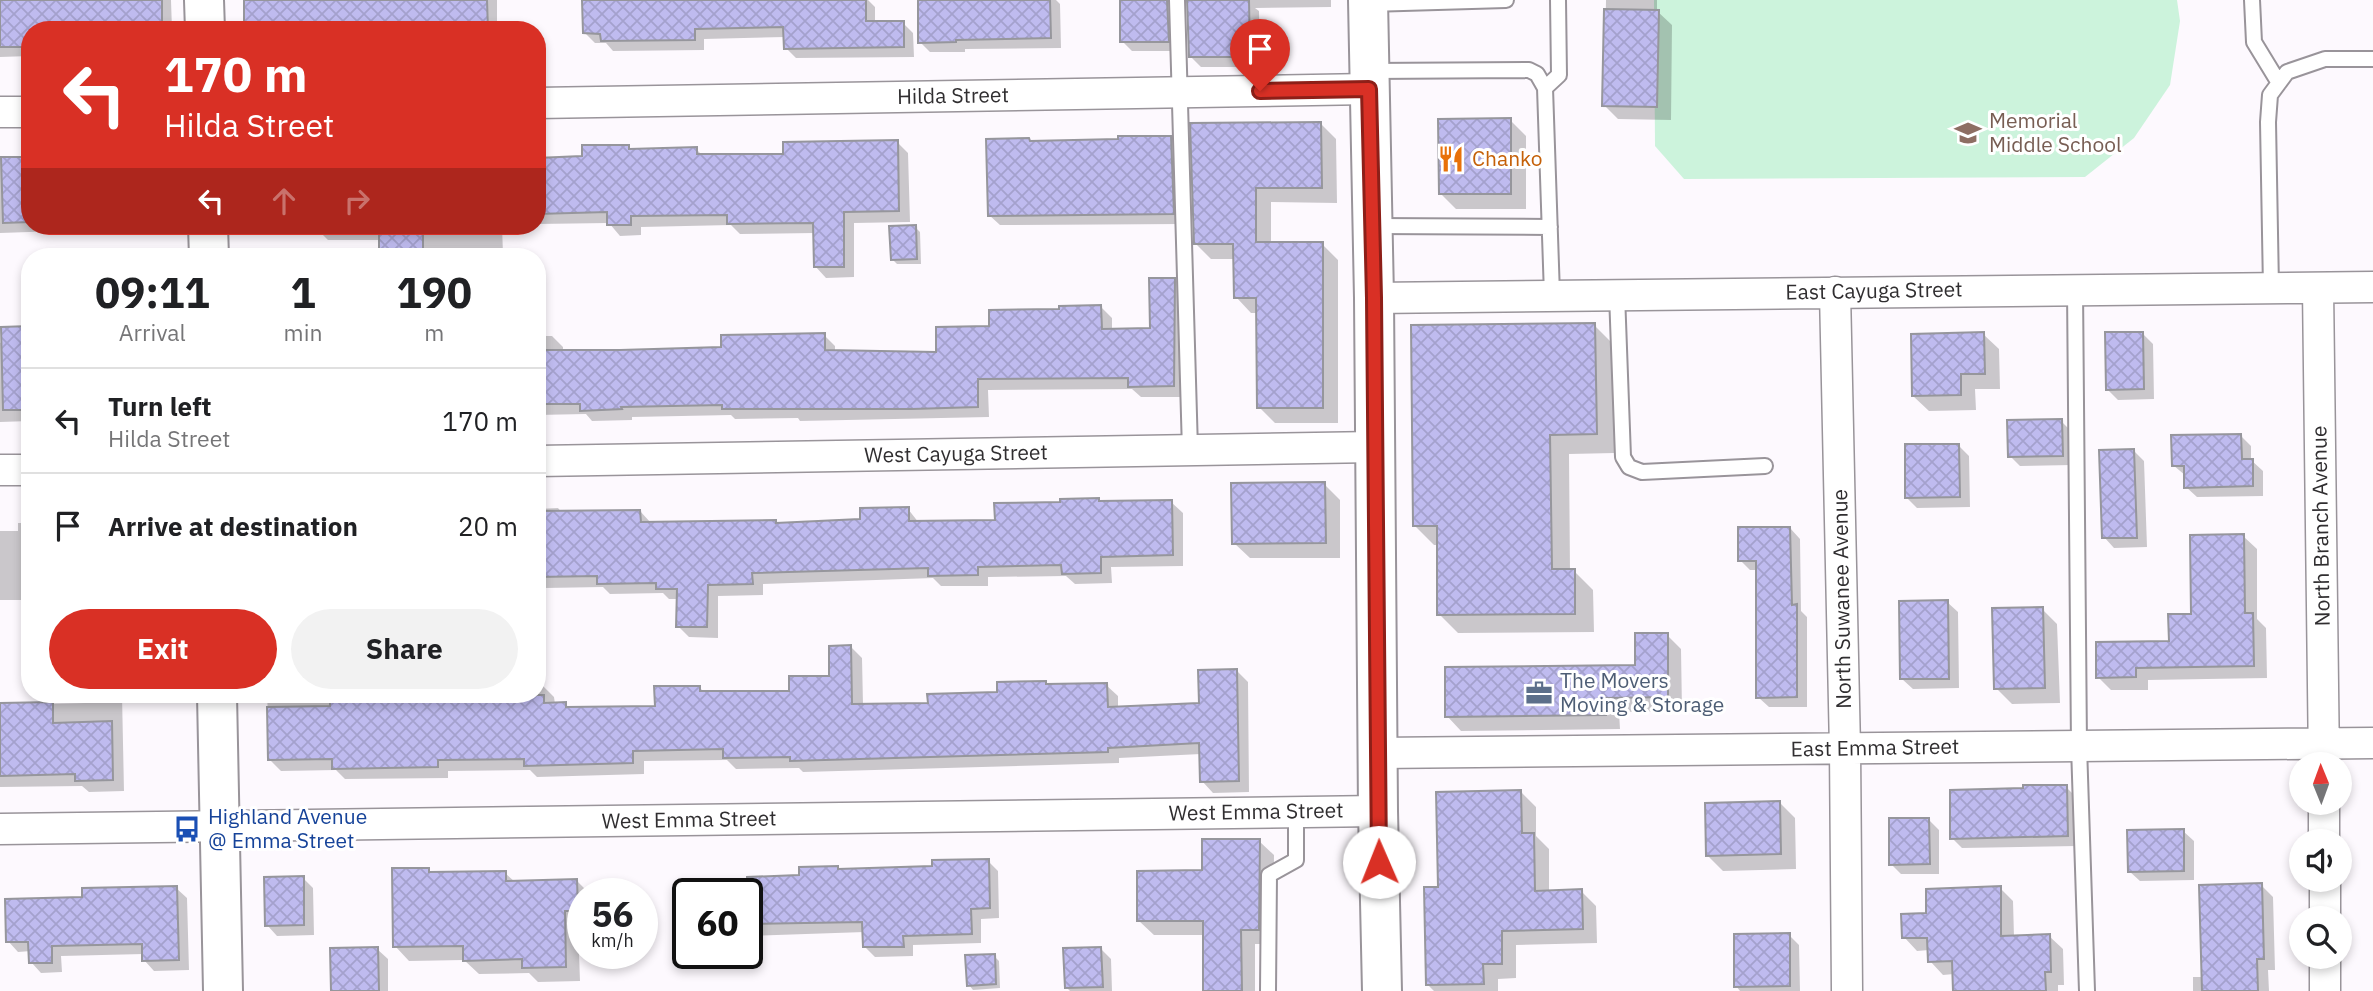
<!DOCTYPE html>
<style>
:root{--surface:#fff;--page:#f2f2f2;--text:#202124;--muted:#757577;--line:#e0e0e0;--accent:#d93025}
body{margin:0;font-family:"IBM Plex Sans",sans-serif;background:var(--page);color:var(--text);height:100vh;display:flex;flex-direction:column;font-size:26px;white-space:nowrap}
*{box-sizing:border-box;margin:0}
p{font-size:23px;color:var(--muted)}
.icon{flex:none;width:38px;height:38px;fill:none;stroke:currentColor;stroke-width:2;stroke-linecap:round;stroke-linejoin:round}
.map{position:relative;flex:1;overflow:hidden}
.drawer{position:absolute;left:21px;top:248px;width:525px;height:455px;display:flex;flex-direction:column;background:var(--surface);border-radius:28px;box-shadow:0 4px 10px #0003}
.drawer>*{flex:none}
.banner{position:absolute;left:21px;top:21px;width:525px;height:214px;border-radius:28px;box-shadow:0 4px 10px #0003;background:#d93025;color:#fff;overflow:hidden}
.needle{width:46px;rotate:359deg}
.fabs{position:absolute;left:2289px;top:752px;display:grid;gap:14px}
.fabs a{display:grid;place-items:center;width:63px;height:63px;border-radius:50%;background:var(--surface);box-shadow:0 4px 10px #0003;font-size:35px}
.speed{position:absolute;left:567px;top:878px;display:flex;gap:14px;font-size:35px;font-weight:700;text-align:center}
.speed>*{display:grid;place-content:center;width:91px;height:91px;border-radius:50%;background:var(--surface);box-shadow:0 4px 10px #0003;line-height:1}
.speed small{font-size:18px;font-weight:400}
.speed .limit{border:4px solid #111;border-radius:10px;background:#fff;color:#111}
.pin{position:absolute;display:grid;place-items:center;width:60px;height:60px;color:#fff;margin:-72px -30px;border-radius:50% 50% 50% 0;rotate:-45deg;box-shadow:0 0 7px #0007}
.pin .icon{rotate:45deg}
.me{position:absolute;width:77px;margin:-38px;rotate:359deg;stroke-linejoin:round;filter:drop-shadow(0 0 5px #0008)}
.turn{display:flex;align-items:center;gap:24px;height:147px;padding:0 28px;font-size:32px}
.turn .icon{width:91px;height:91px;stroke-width:2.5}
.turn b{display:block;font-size:49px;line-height:60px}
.lanes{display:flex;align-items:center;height:66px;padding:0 28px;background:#0003;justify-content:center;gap:35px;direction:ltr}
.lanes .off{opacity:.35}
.eta{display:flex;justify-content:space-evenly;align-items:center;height:119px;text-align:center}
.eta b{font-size:42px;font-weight:800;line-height:49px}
.action{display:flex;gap:14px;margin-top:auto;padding:14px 28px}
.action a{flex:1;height:80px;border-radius:42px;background:var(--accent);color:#fff;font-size:28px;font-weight:800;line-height:80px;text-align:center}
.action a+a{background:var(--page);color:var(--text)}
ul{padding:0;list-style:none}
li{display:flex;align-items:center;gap:21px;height:105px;padding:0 28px;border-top:2px solid var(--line)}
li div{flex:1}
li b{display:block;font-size:26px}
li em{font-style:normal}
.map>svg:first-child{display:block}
</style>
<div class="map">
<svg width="2373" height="991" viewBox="0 0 2373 991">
<defs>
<pattern id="building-cross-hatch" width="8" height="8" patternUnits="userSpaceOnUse" patternTransform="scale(1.75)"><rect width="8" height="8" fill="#bfbbef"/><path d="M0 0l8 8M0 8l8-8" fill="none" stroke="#a4a1cd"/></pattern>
</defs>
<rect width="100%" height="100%" fill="#fdf9fe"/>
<path fill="#ccf3dc" d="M1654,0H2177L2180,21L2170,85L2134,138L2085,177L1684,179L1655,146Z"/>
<path fill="#0003" d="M0,0H171L172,30H30V56L0,57Z
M246,0H497V30H246Z
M584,0H868L875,7V23H903L913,33L914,57L796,58L786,48L785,37L704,39V50L613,51L606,43H595L585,33Z
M920,0H1056L1060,4L1061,48L965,49V52H930L920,42Z
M1122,0H1169V4L1177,12L1178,51H1132L1122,41Z
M1243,0H1331V7L1255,8L1259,11L1260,67H1201L1191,57Z
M1606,0H1657V11L1672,25L1671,120L1618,119L1604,105Z
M1510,120L1526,136V209H1456L1441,194Z
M1320,123L1336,139L1337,203L1271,202V244H1322L1338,260V423H1275L1259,407L1258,313H1251L1236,297L1235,259H1211L1195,243Z
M1171,137L1181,148L1183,224L1000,225L989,215L1032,143Z
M897,142L908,153L910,222L854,223V277L826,278L815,266V233L740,234L731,225L641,227V235L620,236L609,223L537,224V159L584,158L628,147L632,150L696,149L703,156H785Z
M30,157V226H59V231L0,233V158Z
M316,226H502L503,254L386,257L381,252V240H328L317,229Z
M915,227L920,232L921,264H897L893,260Z
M1175,279L1186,290L1184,397H1141L1132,389L988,390L989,417L800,421L798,418L735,419L731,415L632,417V420L592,421L586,414L537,415V336H552L563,347V352L723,348L824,335L835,346V352L938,354L991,327L1061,311L1101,307L1112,318V330L1151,329Z
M1594,325L1613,344L1615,453L1569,454L1570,571H1574L1593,590L1594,632L1458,633L1439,614V545H1434L1415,526Z
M30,328V421L0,422V343Z
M1983,334L1999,349L2000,389H1975L1976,410L1929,411L1913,396Z
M2143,334L2153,344L2154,399L2118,400L2107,389Z
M2061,421L2072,432V465L2020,466L2010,456Z
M2240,435L2251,446V460L2263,471V496L2197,497L2186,487V476L2173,465Z
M1959,446L1969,456L1970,507L1917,508L1907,498Z
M2134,451L2144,461L2147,547L2114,548L2104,537Z
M1324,484L1340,500V558H1250L1234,543Z
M1098,500L1101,503L1171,502L1183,513V566L1111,567L1112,583L1075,584L1066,576L988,577V586H941L933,578L763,584V595L718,596V638L689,637L678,626V599H669L663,593L610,594L603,587L545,588L546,635H537V626H545V622L537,623V509L558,508L562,513L640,511L651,523L775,521L779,525L862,520L908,509L919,523L997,522L1061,504Z
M18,523H30V600H0V531H18Z
M1790,528L1800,539L1801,611L1807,617V707H1769L1758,697V570H1750L1740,560Z
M2243,536L2257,549V619L2266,628L2267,678L2148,680V690H2111L2098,677L2170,643L2193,616Z
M1947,602L1958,612L1959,688L1913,689L1902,679Z
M2042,609L2057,624L2060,703L2012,704L1996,688Z
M1667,635L1681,649L1682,711L1619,712L1620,729L1461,731L1447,716L1637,667Z
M851,647L862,658L863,705H929L1046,683L1049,686L1106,685L1118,696V708L1201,705L1237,671L1248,682L1249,792L1213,793L1202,781L1201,754L1119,758V763L803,772L799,768L736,769L727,760L644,761V774L537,777L530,770L448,771V778L345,779L336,770L281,771L270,760L267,695H537V686H543L554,697L555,704H565L570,708H656L700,688L705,693L791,692L831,678Z
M85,695H122L124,791L89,792L82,786L0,787V709L2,705L85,703Z
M2066,787L2076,797L2077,846L1962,848L1952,838Z
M1521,792L1536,807V836L1549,849V892L1581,891L1596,906L1597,943L1516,945V978L1498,979V991H1434L1427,984L1439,889Z
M1779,802L1795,818L1796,869L1723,871L1708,856Z
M1929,820L1939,830V874H1901L1891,864Z
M2183,831L2194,841V880L2140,881L2129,871Z
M1259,841L1274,855L1273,944H1255V991H1205V935H1154L1139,921L1204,872Z
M988,861L998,871L999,918L981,919V943L913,945V956L875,957L865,947V932L747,936V894H719V879L801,877L837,868L840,871L934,868Z
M428,869L433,874L505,873L515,882L577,881L590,894H583V924L578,925L580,981L538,982L529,973L479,974L464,960L409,961L395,946Z
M303,878L313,888L314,935L277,936L267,925Z
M2261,885L2273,897L2275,970H2268L2269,991H2193V977H2203Z
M176,888L187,898L189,970L154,971L144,960V954L61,956L62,972L41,973L31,962V951L18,952L8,941L83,898Z
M2000,888L2013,901L2014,937L2049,936L2063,949L2064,985H2058V991H1954V974L1943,975L1930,961L1929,950L1917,951L1904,937L1928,915Z
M1789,935L1799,945L1800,991H1740L1736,986Z
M377,949L388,959V991H333Z
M1101,949L1111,959L1112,991H1070L1066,987Z
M994,956L999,961L1000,988L973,990L969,985Z"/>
<path fill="url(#building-cross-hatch)" stroke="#96969c" stroke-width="2" d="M0,0H162V30H30V47H0Z
M244,0H487L488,30H244Z
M582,0H866V21H904V47L784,49L783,27L695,29V40L601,41L600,34L583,33Z
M918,0H1050L1051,38L956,40V42L918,43Z
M1120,0H1167L1169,42H1120Z
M1187,0H1249L1250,57H1189Z
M1604,9L1659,10L1657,107L1602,106Z
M1511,118V194H1439L1438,119Z
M1321,122L1322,188H1256V242H1323V408H1257L1256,298H1234L1233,244H1194L1190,123Z
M1118,136H1171L1174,214L988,216L986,139L1029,138L1030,141L1118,139Z
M898,140L899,211L844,212V267H814L813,223L727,224V215L631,216V225H607V212L537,214V158L582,156V145H629V149L697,147V154H783V142Z
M1,157H30V222L3,223Z
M916,225L917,259L891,260L889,226Z
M379,226H423V253H379Z
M1149,278H1175L1174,386L1128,387V378L978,379V407L912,409H722V405L621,407L622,409L580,411V404H537V350H620L721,347V335L825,333V350L936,352V327L989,326V310L1059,309V306L1101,305L1102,329L1150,328Z
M1595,323L1597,434L1550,435L1552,569H1575V614L1437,615V526H1413L1411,325Z
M30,326V410H3L1,327Z
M1984,332L1985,374H1961V395L1912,396L1911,334Z
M2105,332H2143L2144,389L2106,390Z
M2062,419L2063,456L2008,457L2007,420Z
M2241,434L2242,459H2253V486L2184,488V466H2172L2171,435Z
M1905,444H1959L1960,497L1905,498Z
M2134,449L2137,538H2102L2099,450Z
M1325,482L1326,543L1232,544L1231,483Z
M1099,498V501L1172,500L1173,555L1101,557V573L1062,574L1061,565L978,567V575L928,576V568L752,573L753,584L708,585L707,627H676L677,589H656V583L597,584V576L537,577V511L640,510L641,522L776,520V523L860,519V508L909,507V521L995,520L994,503L1060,502V499Z
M1738,527H1790L1792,605L1797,604V697L1756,698V561H1738Z
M2244,534L2245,613H2253L2254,666L2136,668V677L2096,678V642L2169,641L2168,614H2191L2190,535Z
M1948,600L1949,679H1900L1899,601Z
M2043,607L2045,688L1994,689L1992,608Z
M1635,633H1668V697L1606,698V715L1445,717V667L1635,665Z
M851,645L852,704L928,703L927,694L997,692V682L1046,681V684L1107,683L1108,707L1199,703L1198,670L1237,669L1239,781L1200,782L1199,743L1108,748V752L790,761V757L723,758V749L633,751V763L524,766V759L438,760V767L332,769V759L268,760L267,707L330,706V695H544V703L566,702V707L655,706L654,686H700V691H789V676H829V646Z
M53,702V723L112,721L113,780L75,781V774L0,776V703Z
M2023,785H2067L2068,836L1950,839V790L2023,788Z
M1521,790L1522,833H1534L1535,891L1582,889L1583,929L1502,931V964H1483L1484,984L1426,985L1424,887H1438L1436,792Z
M1780,801L1781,854L1706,856L1705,803Z
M1889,818H1929L1930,864L1889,865Z
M2184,829V871L2128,872L2127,830Z
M1202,839H1260L1259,930H1241L1242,991H1203V921H1137V871L1202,870Z
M989,859L990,908L971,909L972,934L903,936L904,947H863L862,922L747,924V877L799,875V867L838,866V869L932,866V860Z
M392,868H429V872L506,871V881L577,879L578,911H565L566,967L522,968V959L463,961V946L393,947Z
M304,876V925L265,926L264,877Z
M2262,883L2264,959H2257L2258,991H2202L2199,885Z
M177,886L179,960L142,961V944L52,946V963H29L28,942H6L5,899L82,897V888Z
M2001,886V936L2050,934L2051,972H2045L2046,991H1953L1952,961L1928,962L1927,938H1902L1901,914L1926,913V889Z
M1790,933V986L1734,987V934Z
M378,947L379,991H331L330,948Z
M1101,947L1103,987L1065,988L1063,948Z
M995,954L996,984L967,986L965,955Z"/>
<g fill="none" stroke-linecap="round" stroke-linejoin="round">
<g stroke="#99949a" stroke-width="18">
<path id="service" d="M1177,0L1190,450
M2252,0L2254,42L2279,83
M1369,4L1506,0
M1370,71L1529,70L1537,74L1545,88L1552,295
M1545,88L1559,75L1558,0
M1373,226L1550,227
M2271,288L2268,122L2270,95L2287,72L2325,59H2373
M2075,289L2079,746L2087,991
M1617,294L1623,457L1629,467L1642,472L1765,466
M1268,991L1269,875L1296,860V812"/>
</g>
<g stroke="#99949a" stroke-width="33">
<path id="minor" d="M537,103L1369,89
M0,112H30
M2318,288L2324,765
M1835,292L1845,749L1847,991
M1374,298L2373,287
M537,461L1375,447
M0,470H30
M1378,753L2373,743
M2324,803V842
M0,829L1378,811
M2325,880V919
M2325,957V991"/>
</g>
<g stroke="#99949a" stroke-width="42">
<path id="primary" d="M204,0L205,30
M1368,0L1374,298L1378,811L1382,991
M208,226L209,257
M217,695L223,991"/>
</g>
<use href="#service" stroke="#fff" stroke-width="14"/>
<use href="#minor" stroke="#fff" stroke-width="30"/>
<use href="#primary" stroke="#fff" stroke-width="38"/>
</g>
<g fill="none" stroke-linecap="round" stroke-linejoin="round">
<g stroke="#8d1f18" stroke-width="18">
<path id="route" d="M1260,91L1369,89L1374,298L1379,862"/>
</g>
<use href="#route" stroke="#d93025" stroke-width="12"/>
</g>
<defs>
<g id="school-bare" transform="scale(2.1)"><path d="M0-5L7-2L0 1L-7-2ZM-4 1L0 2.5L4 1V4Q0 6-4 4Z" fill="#8d6e63" stroke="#fff" stroke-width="2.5" paint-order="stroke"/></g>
<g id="restaurant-bare" transform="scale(2.1)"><path d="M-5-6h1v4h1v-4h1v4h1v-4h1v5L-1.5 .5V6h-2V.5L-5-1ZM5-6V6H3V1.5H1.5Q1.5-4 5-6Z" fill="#e8710a" stroke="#fff" stroke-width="2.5" paint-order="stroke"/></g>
<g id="office-bare" transform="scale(2.1)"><path d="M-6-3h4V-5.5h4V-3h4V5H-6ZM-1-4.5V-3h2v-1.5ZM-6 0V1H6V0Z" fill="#5c6f8a" stroke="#fff" stroke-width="2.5" paint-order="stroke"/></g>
<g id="bus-bare" transform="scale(2.1)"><path d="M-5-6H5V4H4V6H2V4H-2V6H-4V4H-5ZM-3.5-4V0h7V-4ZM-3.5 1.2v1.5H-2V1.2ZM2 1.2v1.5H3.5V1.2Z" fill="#1a4fb4" stroke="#fff" stroke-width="2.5" paint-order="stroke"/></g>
</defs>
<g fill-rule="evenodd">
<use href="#school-bare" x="1968" y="133"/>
<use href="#restaurant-bare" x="1451" y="159"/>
<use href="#office-bare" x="1539" y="693"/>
<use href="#bus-bare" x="187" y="829"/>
</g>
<g text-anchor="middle" stroke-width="6" stroke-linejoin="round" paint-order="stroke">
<g font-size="21" fill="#302e30" stroke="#fff">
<text transform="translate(953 96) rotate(-1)" y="7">Hilda Street</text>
<text transform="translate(1874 291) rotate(-1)" y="7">East Cayuga Street</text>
<text transform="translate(956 454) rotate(-1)" y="7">West Cayuga Street</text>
<text transform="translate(2321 526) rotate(-91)" y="7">North Branch Avenue</text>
<text transform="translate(1842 599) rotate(-91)" y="7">North Suwanee Avenue</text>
<text transform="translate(1875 748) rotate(-1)" y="7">East Emma Street</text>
<text transform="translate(1256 812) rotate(-1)" y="7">West Emma Street</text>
<text transform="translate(689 820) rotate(-1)" y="7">West Emma Street</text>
</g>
<g font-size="21" fill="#785e54" stroke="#fff" text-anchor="start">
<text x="1989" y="128">Memorial<tspan x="1989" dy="24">Middle School</tspan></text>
</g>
<g font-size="21" fill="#c56008" stroke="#fff" text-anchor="start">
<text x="1472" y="166">Chanko</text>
</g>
<g font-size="21" fill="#4e5e75" stroke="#fff" text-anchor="start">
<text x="1560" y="688">The Movers<tspan x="1560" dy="24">Moving &amp; Storage</tspan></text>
</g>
<g font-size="21" fill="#164399" stroke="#fff" text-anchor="start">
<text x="208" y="824">Highland Avenue<tspan x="208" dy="24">@ Emma Street</tspan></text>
</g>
</g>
</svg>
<div class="fabs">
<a><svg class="needle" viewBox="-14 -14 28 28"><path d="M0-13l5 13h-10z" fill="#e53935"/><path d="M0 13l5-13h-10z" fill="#757577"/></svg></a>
<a><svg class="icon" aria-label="sound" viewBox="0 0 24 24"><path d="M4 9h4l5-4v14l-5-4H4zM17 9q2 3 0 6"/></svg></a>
<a><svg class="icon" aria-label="search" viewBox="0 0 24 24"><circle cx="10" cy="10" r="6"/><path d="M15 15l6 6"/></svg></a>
</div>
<div class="speed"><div>56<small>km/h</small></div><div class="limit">60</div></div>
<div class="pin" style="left:1260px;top:91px;background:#d93025"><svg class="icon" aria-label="arrive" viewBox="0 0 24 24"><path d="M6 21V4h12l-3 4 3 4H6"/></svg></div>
<svg class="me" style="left:1379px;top:862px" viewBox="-20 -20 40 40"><circle r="19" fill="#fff"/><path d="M0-13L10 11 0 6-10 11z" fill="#d93025"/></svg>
<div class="banner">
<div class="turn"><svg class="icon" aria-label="left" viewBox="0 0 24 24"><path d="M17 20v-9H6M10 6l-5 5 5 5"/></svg><div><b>170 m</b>Hilda Street</div></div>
<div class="lanes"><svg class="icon" aria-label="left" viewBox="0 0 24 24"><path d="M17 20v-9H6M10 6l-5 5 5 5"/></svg><svg class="icon off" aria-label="ahead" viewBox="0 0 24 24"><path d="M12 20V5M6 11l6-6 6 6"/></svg><svg class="icon off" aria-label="right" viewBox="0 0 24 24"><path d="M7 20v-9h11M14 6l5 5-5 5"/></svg></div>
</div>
<section class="drawer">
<div class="eta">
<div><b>09:11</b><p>Arrival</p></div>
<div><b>1</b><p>min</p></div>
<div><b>190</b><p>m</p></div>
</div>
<ul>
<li><svg class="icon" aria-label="left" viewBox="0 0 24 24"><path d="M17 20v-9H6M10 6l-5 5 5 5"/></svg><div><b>Turn left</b><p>Hilda Street</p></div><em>170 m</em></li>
<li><svg class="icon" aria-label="arrive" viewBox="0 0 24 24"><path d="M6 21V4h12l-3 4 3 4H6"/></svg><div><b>Arrive at destination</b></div><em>20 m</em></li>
</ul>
<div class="action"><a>Exit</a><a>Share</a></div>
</section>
</div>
